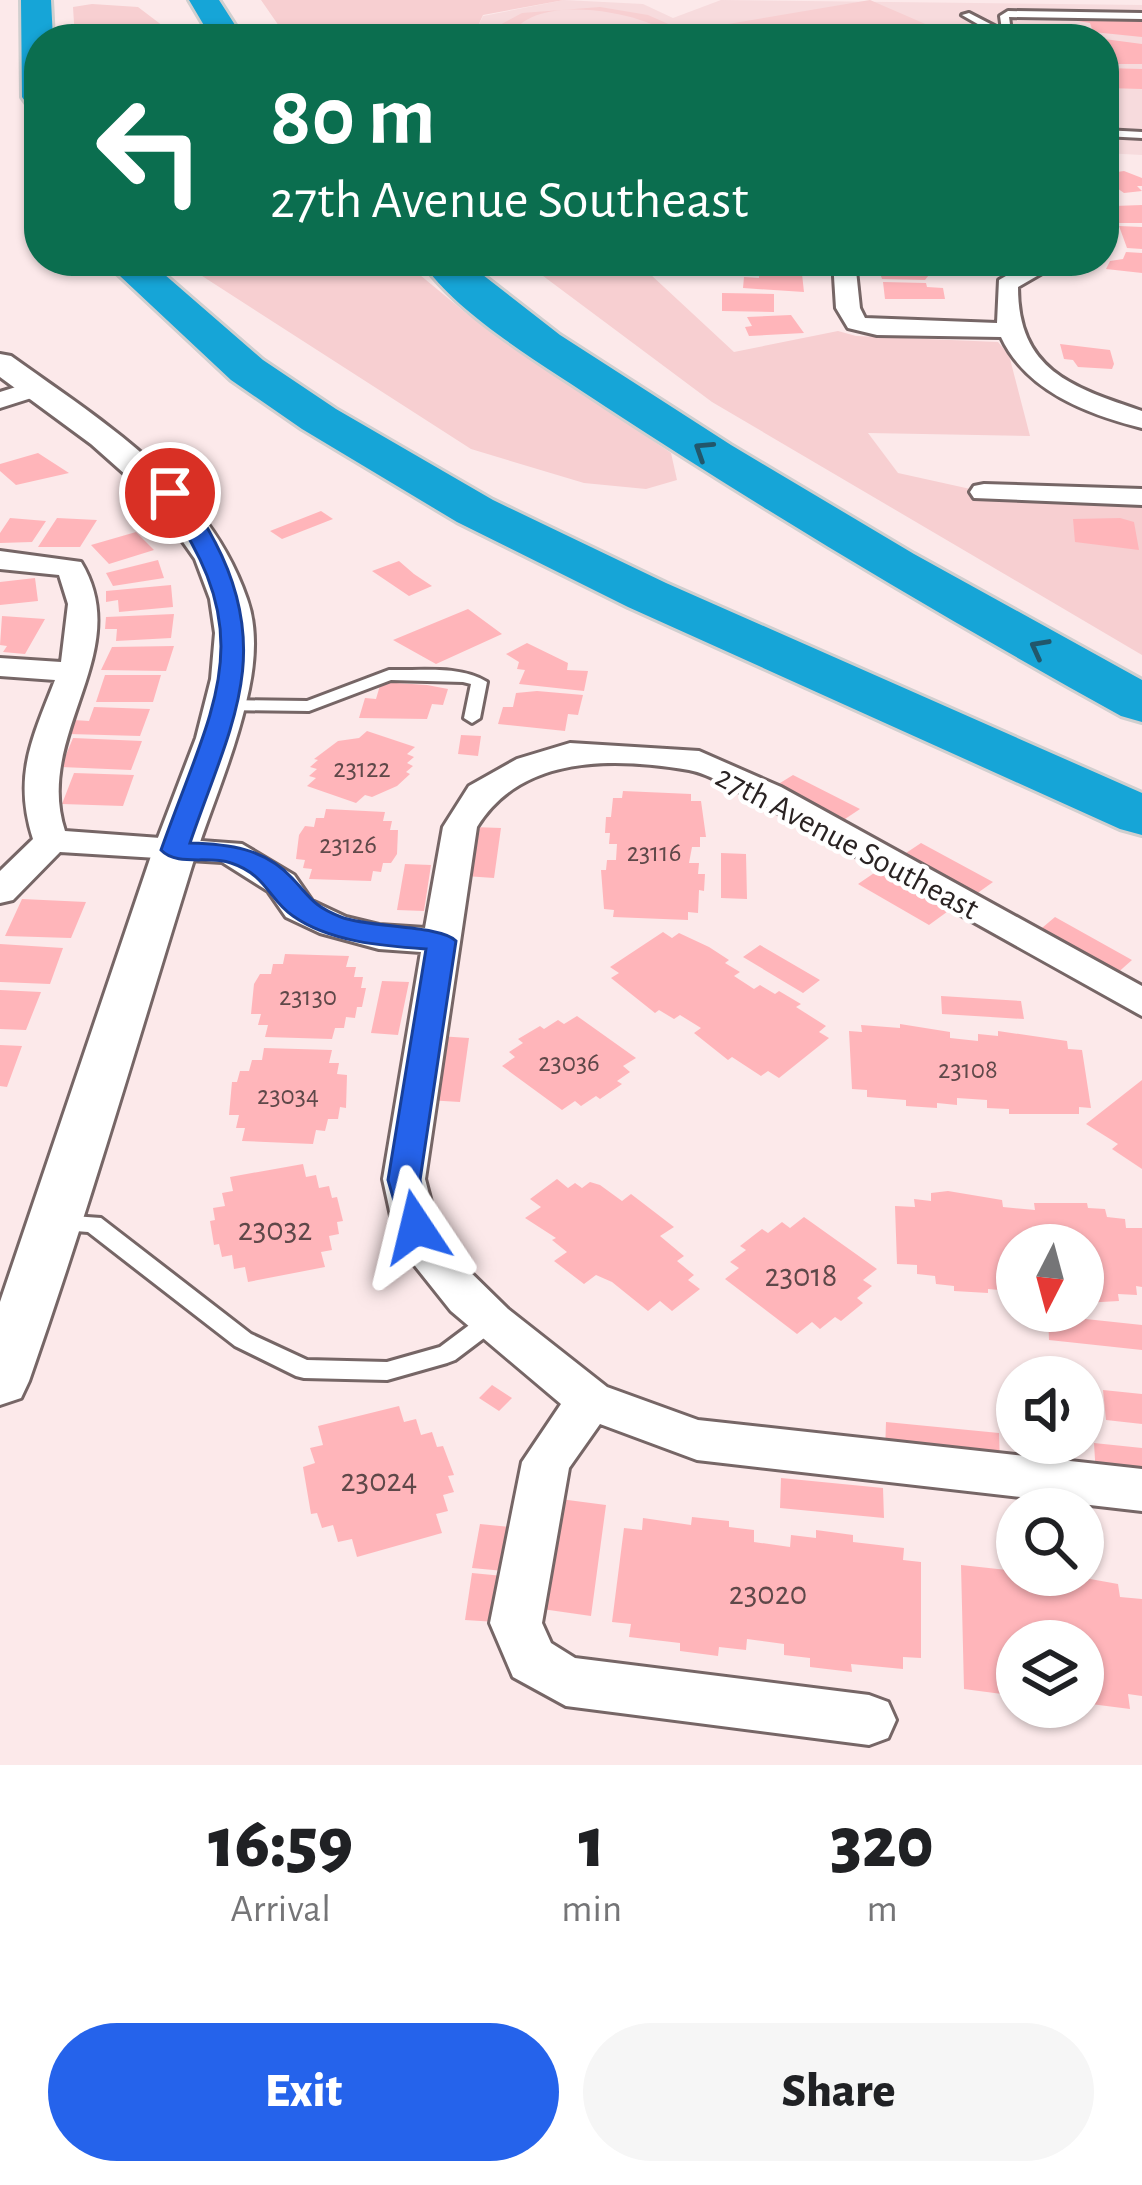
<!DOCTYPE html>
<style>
:root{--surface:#fff;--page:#f6f6f6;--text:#202124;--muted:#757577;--accent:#2563eb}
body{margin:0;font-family:"Alegreya Sans",sans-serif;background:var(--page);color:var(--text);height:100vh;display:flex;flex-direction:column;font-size:45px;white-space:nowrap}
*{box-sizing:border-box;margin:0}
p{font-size:39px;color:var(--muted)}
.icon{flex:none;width:66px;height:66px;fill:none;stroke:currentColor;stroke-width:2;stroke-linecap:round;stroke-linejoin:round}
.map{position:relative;height:1765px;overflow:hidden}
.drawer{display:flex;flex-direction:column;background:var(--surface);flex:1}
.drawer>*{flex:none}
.hud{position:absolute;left:24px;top:24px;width:1095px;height:252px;border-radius:48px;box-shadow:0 3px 9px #0004;background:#0b6e4f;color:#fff;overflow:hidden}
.needle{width:78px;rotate:186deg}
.fabs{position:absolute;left:996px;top:1224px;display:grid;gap:24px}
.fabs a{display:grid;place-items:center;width:108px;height:108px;border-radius:50%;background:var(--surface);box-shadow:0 3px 9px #0004;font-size:60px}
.pin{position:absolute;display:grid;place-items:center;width:102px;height:102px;color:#fff;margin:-51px;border:6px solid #fff;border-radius:50%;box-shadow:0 3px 12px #0007}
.me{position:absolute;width:132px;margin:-66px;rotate:350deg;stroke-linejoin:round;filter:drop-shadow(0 0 9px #0008)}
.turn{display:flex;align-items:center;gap:42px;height:252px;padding:0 48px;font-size:54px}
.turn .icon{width:156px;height:156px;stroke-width:2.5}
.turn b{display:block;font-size:84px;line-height:102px}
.eta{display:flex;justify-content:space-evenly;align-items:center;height:204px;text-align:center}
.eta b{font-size:72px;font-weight:800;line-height:84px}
.cta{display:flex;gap:24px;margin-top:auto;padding:24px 48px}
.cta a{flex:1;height:138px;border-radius:72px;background:var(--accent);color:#fff;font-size:48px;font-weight:800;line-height:138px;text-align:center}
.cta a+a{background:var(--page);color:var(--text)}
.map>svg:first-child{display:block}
</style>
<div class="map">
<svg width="1142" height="1765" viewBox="0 0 1142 1765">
<rect width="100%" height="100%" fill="#fce9ea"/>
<path fill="#f7dbdd" d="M564,0L643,4L673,18L721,0L1142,5V155L1104,153V39H492L477,28L483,16Z"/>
<path fill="#f7cfd1" d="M261,0H564L483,15L477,28L492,39H288Z
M870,0L960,39H756L722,25Z
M92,4L138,7L167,29L191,39H75L73,7Z
M600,7L648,15L702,39C678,39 662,27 640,20C607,9 539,0 515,30L520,39L495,36L496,27L522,13Z
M189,261H403L466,313L671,453L677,480L646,489L584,483L471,449L199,274Z
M523,261H636L734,352L838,331L856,336L998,342L1009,355L1030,436L868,433L898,473L984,492L1142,497V655L712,402Z"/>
<path fill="#ffb5ba" d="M1076,15L1142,20V37L1093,32L1090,23L1078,21Z
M1104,39L1142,44V64H1104Z
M1104,68L1142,69V89L1107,88Z
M1124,171L1142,178V186H1137L1142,191L1124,193L1104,179V174Z
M1142,205V223H1110L1108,212H1117L1114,206Z
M1119,226L1142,227V249L1127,248Z
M1126,252L1142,253V273L1106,269L1110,261L1123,259Z
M662,261H705V270L662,273Z
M754,261H802L803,272L760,271Z
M876,262L930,264L932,271L925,280L882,279Z
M759,273L802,274L804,292L743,288L744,277L759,278Z
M883,282L926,283L927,287L943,288L945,299H885Z
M722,293L774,294V312L722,311Z
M791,315L804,333L749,336L745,327L752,326L747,317Z
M1060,344L1110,350L1114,364L1112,369L1078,367L1073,360L1064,359Z
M38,453L69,473L16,485L0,471V464Z
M321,511L333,519L282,539L270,531Z
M10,518L46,521L32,542L0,543V533Z
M57,518L97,520L80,547H38Z
M1120,518L1134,522L1139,550L1075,542L1073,519Z
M136,532L154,550L109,564L91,545Z
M158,560L164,578L113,586L106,573Z
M399,561L414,574L432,586L409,596L372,571Z
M35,578L38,601L0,605V582Z
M171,585L173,607L119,612L118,600L106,602V591Z
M468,609L502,634L436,664L393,640Z
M174,614L171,638L116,641L117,629H105L106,617Z
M2,616L45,619L25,654L3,652L7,646L0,645Z
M527,643L568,663L567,670L588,671L584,691L519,684L525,670L517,669L519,662L506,654Z
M174,646L166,671L101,670L112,647Z
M105,675H161L153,702H96Z
M381,682L427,685L448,689L443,705L432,704L427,719L359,718L365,698L376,699Z
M537,691L583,695L578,715L568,714L565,731L498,724L503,707H513L516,693Z
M94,707L150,709L140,736L69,734L74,720L89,721Z
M367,731L415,747L407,754L414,757L407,763L413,766L406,772L410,774L397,786L372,797L365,795L356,803L307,786L316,778L309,776L317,769L310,767L318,760L314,759L338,741L359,738Z
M461,735L481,736L478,756L458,754Z
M73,738L142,741L131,770L61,767Z
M74,773L134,775L123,806L62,804Z
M793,775L860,809L839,823L772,788Z
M623,791L691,794V801H701L706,837H700V847H692L689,863H699L698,874H705L704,891L699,890L698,913L688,912V920L613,917L614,910L604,909L601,870H606L607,860H616L617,844H609L610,833H605L606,817H611L613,798H622Z
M326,809L385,812L383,821H392L390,830H398L397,854L391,863H383L381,872L373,871L371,881L309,879L312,869L303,868L305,860L296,859L299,835L305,826L314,827L316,818H324Z
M473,827L501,828L494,878L465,876Z
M921,843L993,882L972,897L900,857Z
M721,853L746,854L747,899L721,898Z
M405,864L431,865L424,911L397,910Z
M880,869L951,909L929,925L858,884Z
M22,899L86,902L71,938L5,936Z
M1055,917L1132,960L1114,976L1036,933Z
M663,932L672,938L679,933L709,947L729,960L725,963L740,972L734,976L754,989L760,985L775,994L779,991L801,1004L796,1007L826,1026L819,1032L829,1038L779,1078L768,1071L761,1076L732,1057L728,1060L694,1033L701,1028L680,1015L674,1019L659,1010L655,1013L611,978L619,973L610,967Z
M0,944L63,948L50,984L0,982Z
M760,945L820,980L803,993L743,957Z
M285,954L349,956L346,967H356L354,977H363L361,988H366L362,1007H357L355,1018L346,1017L344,1028H335L332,1039L265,1037L268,1025H258L261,1014H251L254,984L260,974H271L273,964H283Z
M382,981L409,982L398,1035L371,1033Z
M0,990L41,992L26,1030L0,1029Z
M941,996L1021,1001L1024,1019L942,1014Z
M577,1016L636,1058L623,1066L630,1072L617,1081L622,1084L600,1099L596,1096L581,1106L575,1101L562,1110L502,1066L515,1057L509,1052L523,1043L518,1039L540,1026L544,1029L558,1020L564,1024Z
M900,1024L950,1032V1038L978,1041V1034L998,1036V1031L1067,1041L1068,1049L1082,1050L1091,1108L1079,1107V1114H1009V1109L987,1108V1100L957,1098V1105L937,1103V1108L906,1106V1100L867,1097V1090L852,1089L849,1031L862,1032L861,1025L900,1028Z
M438,1036L469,1038L460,1102L427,1100Z
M0,1045L22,1046L7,1087L0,1086Z
M264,1048L332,1050L329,1063H339L337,1074L347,1075L346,1108L340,1107L338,1119H328L325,1131L316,1130L313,1144L242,1141L245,1128H236L239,1115H229L232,1082H237L240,1071H249L252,1060H262Z
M1142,1080V1169L1112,1149L1118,1144L1086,1124Z
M303,1164L306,1177L316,1175L319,1188L329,1186L332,1198L337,1197L343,1221L337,1222L339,1234L329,1236L332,1250L321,1252L325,1267L248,1282L245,1267L234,1269L232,1255L222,1257L219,1244L214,1245L210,1221L215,1220L213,1208L225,1206L222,1193L233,1191L230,1177Z
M557,1179L568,1188L575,1183L582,1188L590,1182L600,1185L622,1201L631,1194L674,1227L660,1236L684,1256L677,1261L694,1275L688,1280L700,1289L672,1311L660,1301L648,1311L612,1282L596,1275L584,1284L554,1261L567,1252L552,1240L556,1238L525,1218L541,1207L530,1199Z
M948,1191L1002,1200L1003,1207L1035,1210L1034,1203H1087L1088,1208L1105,1209L1107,1217L1125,1219L1126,1228H1142V1287L1136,1286L1137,1295L1118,1294L1119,1301L1083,1303V1245H1017V1284H1010L1011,1291L988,1289V1293L954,1291V1286L936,1284L935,1276L917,1274V1265L897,1264L895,1206L915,1207L914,1199L931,1201V1193Z
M804,1217L877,1269L863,1280L872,1286L857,1298L863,1303L841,1321L835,1317L820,1329L812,1322L797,1334L725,1279L739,1268L730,1262L746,1250L740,1246L762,1229L768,1233L782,1222L790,1228Z
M1048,1315L1142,1325V1350L1049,1340Z
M492,1385L512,1398L499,1411L479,1398Z
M1103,1390L1142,1394V1424L1106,1420Z
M399,1406L404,1422L416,1419L421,1435L432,1432L437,1447L443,1446L454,1475L448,1476L454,1492L443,1495L448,1511L436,1514L442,1533L357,1557L352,1539L338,1542L333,1525L322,1528L317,1513L311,1514L303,1467L315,1463L310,1448L323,1445L318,1426Z
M886,1422L999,1433L1000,1465L885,1453Z
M1094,1443L1142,1448V1480L1096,1476Z
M781,1478L883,1488L884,1518L780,1508Z
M560,1499L606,1505L591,1616L542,1609Z
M692,1517L729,1521V1527L754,1530V1542L790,1547L791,1535L816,1538V1530L853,1535V1542L904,1548L903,1560L921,1562V1658L903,1657V1669L851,1664L852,1672L810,1667V1658L784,1655V1644L747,1639L746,1650L719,1647L718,1656L680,1651V1643L629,1637L631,1624L612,1622L624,1528L642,1530L643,1518L691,1525Z
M480,1524L510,1527L504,1571L472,1568Z
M1007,1561L1017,1562V1575H1068L1118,1584L1120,1597L1142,1599V1696L1128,1694L1130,1709L1083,1703V1641H1017V1696L964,1689L961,1565L1007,1570Z
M472,1573L503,1576L496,1622L465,1620Z
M1036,1707H1078V1718L1036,1713Z"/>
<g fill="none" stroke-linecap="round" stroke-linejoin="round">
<g stroke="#766666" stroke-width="6">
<path id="service" d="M1008,11L1142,13V19L1009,17L1012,39H1004L962,15L969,13L1002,30L1000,16Z
M1104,130L1142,132V138L1104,136Z
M389,670C420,671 461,665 487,682L480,718L472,723L464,718L471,684L463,682L391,680L309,711L224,710L216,705L224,700L307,701Z
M59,1215L101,1218L251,1334L307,1360L387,1362L440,1347L484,1314L492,1311L500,1314L503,1320L500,1326L455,1360L447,1363L387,1380L304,1378L296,1376L235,1346L88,1232L51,1229L48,1223L51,1217Z"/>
</g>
<g stroke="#766666" stroke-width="6">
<path id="minor" d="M833,261H855L860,308L865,318L997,323L999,280L1032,261H1063L1018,287C1018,370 1071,387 1142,411V428C1087,414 1026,391 1001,337L877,335L848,328L836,308Z
M35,381L48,389L44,394L0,408V392Z
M984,484L1142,489V505L974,498L970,492L974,486Z
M0,551L81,562C136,652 33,735 65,831L242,844L294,875L312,901L346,917L379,925L425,928L443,827L469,786L517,759L570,743L699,751L781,787L1142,986V1016L757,801C736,791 711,774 689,770C613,757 521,755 477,827L425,1179L437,1225L461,1263L508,1309L607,1387L698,1420L1142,1469V1511L697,1460L600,1424L569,1468L542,1623L551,1643L575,1658L869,1695L888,1702L896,1720L888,1738L869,1745L566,1706L513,1677L490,1623L522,1462L561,1404L451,1311L412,1262L393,1225L383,1179L421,952L379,949L320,933L286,917L268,891L222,862L60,852L13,900L0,903V871L33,839C13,776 32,739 55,680L0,676V658L61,662L68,604L59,575L0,569Z"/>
</g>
<g stroke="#766666" stroke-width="6">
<path id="tertiary" d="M0,354L11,356C104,423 208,485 247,599C257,627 255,660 249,689C236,754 207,815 188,879C136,1047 87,1215 29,1381L21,1398L0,1405V1302L151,856L196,738L211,679L215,633L210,599L195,559L153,499L91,444L0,377Z"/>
</g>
<g stroke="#d0cfcf" stroke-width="6">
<path id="motorway" d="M21,0H51L53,39H39V107L27,104L22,97Z
M189,0H219L244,39H212Z
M104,261H149L263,360L336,409L493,500L666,583L1142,793V835L1120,829L628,607L457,522L302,429L231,380Z
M421,261H465L560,335L731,445L914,554L1142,680V722L1121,716C946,619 774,517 606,407C549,368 460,318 421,261Z"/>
</g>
<use href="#service" fill="#fff" fill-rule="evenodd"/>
<use href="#minor" fill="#fff" fill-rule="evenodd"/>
<use href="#tertiary" fill="#fff" fill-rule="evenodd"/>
<use href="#motorway" fill="#16a5d7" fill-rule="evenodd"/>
</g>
<defs><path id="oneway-chevron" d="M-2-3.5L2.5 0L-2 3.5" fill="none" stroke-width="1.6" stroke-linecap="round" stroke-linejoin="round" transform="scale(3)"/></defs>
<g stroke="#22576b">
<use href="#oneway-chevron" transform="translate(703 450) rotate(-147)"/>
<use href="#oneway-chevron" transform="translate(1039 648) rotate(-152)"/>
</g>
<path fill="#2563eb" stroke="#184099" stroke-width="3" d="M170,486C190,494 205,523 215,542C275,656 228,731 190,843C228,844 264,848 292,878C311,898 313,906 341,917C368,928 442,925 456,941L420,1180L432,1227L427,1235L416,1239L404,1235L388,1180L426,949C383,946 330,942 293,916C269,900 267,875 231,863C209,855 177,867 161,850C214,700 265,636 159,493Z"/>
<g text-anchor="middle" stroke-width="9" stroke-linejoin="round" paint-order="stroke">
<g font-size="27" fill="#5f4849">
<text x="362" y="777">23122</text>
<text x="348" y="853">23126</text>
<text x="654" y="861">23116</text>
<text x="308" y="1005">23130</text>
<text x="569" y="1071">23036</text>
<text x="968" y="1078">23108</text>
<text x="288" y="1104">23034</text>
</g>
<g font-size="33" fill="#2a2323" stroke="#fff">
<text transform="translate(848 841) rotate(28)" y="12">27th Avenue Southeast</text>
</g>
<g font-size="33" fill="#5f4849">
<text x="275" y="1240">23032</text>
<text x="801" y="1286">23018</text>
<text x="379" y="1491">23024</text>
<text x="768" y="1604">23020</text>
</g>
</g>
</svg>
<div class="fabs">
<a><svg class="needle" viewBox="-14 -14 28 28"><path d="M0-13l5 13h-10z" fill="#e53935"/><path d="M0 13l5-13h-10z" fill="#757577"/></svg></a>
<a><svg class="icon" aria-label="sound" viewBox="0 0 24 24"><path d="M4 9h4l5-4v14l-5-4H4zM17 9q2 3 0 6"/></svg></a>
<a><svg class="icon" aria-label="search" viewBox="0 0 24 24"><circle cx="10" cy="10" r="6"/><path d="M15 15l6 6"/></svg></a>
<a><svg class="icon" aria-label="layers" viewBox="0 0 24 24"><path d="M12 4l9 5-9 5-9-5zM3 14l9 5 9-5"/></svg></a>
</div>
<div class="pin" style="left:170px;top:493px;background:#d93025"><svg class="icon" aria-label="arrive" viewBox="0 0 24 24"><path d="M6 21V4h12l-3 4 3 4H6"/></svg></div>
<svg class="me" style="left:416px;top:1227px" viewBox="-20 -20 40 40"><path d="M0-17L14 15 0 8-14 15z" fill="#2563eb" stroke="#fff" stroke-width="4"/></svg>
<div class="hud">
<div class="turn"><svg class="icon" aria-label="left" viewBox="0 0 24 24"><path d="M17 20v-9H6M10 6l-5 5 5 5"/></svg><div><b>80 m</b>27th Avenue Southeast</div></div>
</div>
</div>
<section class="drawer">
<div class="eta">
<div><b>16:59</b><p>Arrival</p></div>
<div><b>1</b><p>min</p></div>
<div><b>320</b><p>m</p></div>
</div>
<div class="cta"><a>Exit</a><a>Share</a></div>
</section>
